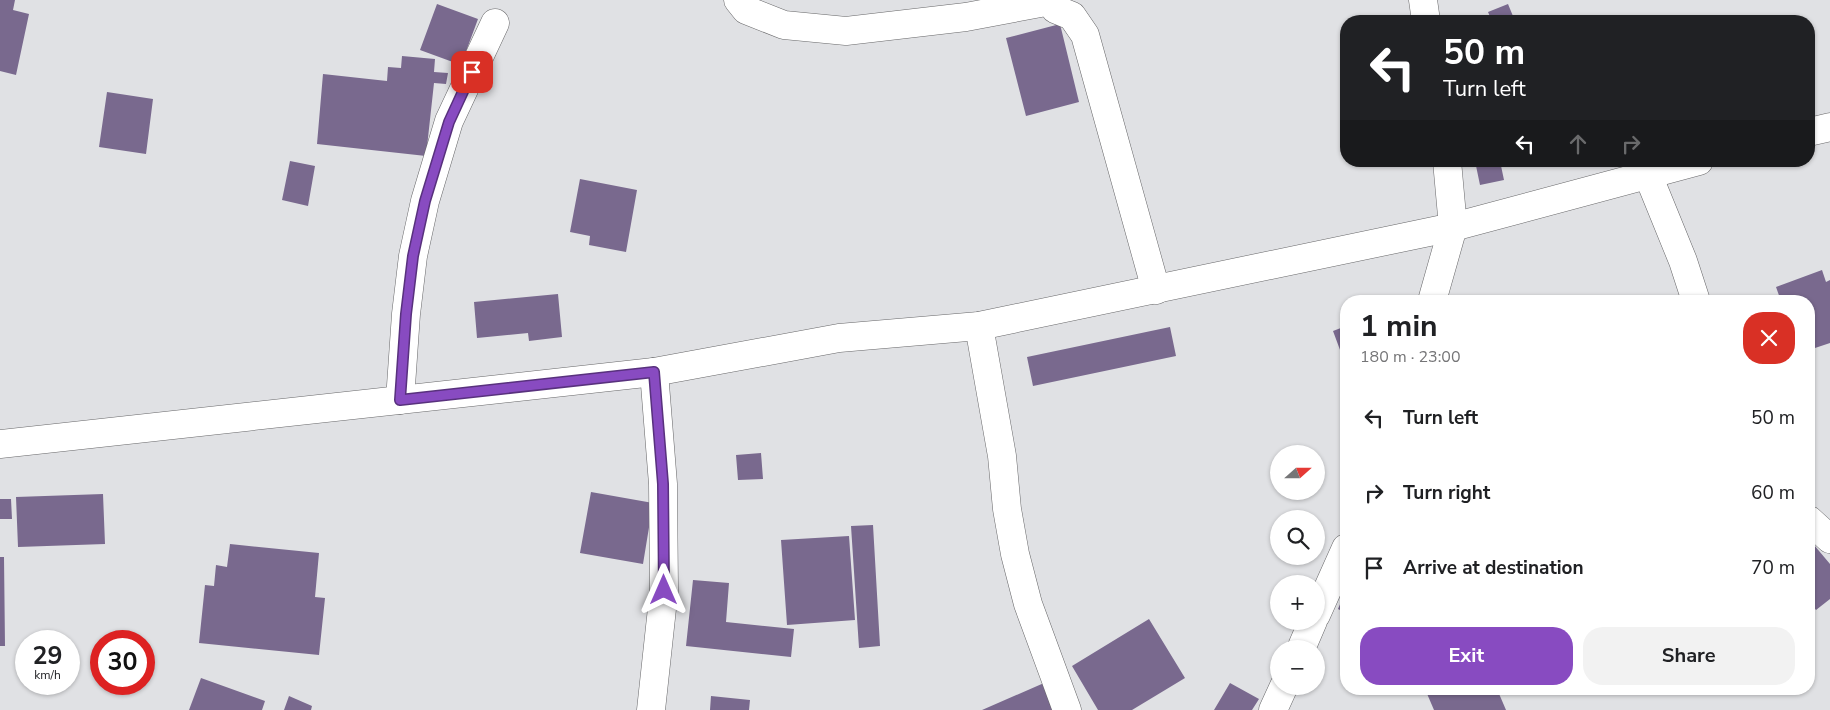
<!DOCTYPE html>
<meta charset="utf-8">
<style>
:root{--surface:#fff;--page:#f2f2f2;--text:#202124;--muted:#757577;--accent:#884bc1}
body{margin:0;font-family:"Nunito Sans",sans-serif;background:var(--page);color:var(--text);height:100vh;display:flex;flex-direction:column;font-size:19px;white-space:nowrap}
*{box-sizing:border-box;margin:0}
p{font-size:16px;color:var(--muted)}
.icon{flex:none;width:28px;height:28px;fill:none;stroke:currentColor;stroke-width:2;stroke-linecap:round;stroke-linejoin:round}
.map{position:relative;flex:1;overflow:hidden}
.side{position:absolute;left:1340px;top:295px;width:475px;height:400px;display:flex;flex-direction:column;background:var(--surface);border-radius:20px;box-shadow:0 1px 4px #0004}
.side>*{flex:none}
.hud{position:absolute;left:1340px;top:15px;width:475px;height:152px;border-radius:20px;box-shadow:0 1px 4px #0004;background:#202124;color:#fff;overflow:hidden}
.needle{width:32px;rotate:69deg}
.tools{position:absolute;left:1270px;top:445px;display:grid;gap:10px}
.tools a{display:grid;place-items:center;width:55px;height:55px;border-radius:50%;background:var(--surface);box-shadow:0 1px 4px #0004;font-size:25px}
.speed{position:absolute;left:15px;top:630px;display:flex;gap:10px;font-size:25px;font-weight:700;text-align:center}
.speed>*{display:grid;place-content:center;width:65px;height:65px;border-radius:50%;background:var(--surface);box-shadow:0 1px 4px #0004;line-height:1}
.speed small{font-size:12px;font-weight:400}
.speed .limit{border:8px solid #d22;background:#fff;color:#111}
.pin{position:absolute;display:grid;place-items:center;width:42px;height:42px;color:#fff;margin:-21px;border-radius:10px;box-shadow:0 2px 8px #0006}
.me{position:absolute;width:55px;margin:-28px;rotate:0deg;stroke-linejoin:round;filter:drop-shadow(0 0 4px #0008)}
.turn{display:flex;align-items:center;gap:18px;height:105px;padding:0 20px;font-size:22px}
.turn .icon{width:65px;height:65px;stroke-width:2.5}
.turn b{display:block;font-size:35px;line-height:42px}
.lanes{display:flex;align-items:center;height:48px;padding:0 20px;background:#0003;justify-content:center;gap:25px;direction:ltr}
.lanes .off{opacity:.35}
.round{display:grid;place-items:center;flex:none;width:52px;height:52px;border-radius:20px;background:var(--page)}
.overview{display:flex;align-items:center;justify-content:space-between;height:85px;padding:0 20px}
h1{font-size:30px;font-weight:700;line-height:38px}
.button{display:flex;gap:10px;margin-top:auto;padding:10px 20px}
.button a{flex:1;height:58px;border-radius:20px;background:var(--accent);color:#fff;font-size:20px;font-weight:700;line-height:58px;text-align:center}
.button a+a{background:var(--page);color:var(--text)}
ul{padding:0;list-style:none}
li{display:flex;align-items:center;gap:15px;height:75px;padding:0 20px}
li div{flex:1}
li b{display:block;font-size:19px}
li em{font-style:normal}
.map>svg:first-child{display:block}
</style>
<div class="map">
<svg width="1830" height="710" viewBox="0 0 1830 710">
<rect width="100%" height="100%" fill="#e0e1e4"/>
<path fill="#79698e" d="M0,0H15L13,10L29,14L16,75L0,71Z
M437,4L478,19L461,65L420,50Z
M1508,4L1515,21H1492L1488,12Z
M1060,24L1079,102L1026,116L1006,38Z
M402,56L435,59L434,72L448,73L446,84L434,83L426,156L317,144L323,74L387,81L388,67L401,68Z
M107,92L153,99L146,154L99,147Z
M290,161L315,166L308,206L282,200Z
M1475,161H1500L1504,180L1480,185Z
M580,179L637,190L626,252L589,245L590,236L570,232Z
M1822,270L1826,282L1830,280V343L1809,350V301H1781L1776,287Z
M558,294L562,337L529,341L528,333L477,338L474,302Z
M1346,326V366L1333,331Z
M1170,327L1176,356L1033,386L1027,357Z
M761,453L763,479L738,480L736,455Z
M591,492L653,503L643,564L580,553Z
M103,494L105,544L18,547L16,497Z
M0,499H11L12,519H0Z
M873,525L880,646L859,648L851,526Z
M849,536L855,620L787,625L781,540Z
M1809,539L1830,564V599L1816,610L1809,602Z
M230,544L319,553L315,597L325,598L319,655L199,643L205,585L214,586L216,565L227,567Z
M0,557H4L5,646H0Z
M693,580L729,583L726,622L794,629L791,657L686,646Z
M1346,590V613L1338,609Z
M1149,619L1185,678L1132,710H1098L1072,666Z
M201,678L265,701L262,710H189Z
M1044,683L1056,710H982Z
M1230,683L1259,699L1252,710H1214Z
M1425,689H1497L1506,710H1434Z
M289,696L312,706L311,710H284Z
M711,696L750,700L749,710H710Z"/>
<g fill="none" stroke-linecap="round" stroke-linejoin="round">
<g stroke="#676769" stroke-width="29">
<path id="minor" d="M738,0L746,10L784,25L846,31L966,17L1051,1
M1050,0L1055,9L1072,16L1085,35L1156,290
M1423,0L1426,21
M1648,175L1683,261L1696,301
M1432,301L1453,227L1447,161
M979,326L1002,456L1007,509L1015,554L1028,604L1067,710
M400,400L406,314L413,256L425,201L449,121L495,23
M1809,520L1830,539
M1316,615L1346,548
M1301,649L1313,621
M651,710L664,590L663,484L654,372
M1273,710L1284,686"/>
</g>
<g stroke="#676769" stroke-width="29">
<path id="secondary" d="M1809,132L1830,127
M0,444L654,372L839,338L979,326L1453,227L1699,161"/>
</g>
<use href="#minor" stroke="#fff" stroke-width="28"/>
<use href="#secondary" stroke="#fff" stroke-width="28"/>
</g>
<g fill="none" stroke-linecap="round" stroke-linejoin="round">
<g stroke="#58317d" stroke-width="12">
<path id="route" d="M472,72L449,122L425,201L413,256L406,314L400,400L654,372L663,484L664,590"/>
</g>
<use href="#route" stroke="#884bc1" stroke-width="9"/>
</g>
</svg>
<div class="tools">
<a><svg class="needle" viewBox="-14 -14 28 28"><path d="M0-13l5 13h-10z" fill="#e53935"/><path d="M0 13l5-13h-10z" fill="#757577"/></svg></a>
<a><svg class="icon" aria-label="search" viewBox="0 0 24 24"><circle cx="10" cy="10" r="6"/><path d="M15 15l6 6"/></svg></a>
<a>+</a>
<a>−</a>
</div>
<div class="speed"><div>29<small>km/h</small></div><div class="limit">30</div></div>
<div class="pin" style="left:472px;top:72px;background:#d93025"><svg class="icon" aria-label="arrive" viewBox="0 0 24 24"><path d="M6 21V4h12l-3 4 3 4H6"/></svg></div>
<svg class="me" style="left:664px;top:590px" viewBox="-20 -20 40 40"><path d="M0-17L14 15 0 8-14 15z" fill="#884bc1" stroke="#fff" stroke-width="4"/></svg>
<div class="hud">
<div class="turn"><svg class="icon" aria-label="left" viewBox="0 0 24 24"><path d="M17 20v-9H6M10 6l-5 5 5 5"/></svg><div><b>50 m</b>Turn left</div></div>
<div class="lanes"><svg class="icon" aria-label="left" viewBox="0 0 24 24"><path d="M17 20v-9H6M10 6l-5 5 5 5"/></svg><svg class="icon off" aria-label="ahead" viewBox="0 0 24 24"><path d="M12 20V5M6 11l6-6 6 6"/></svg><svg class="icon off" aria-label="right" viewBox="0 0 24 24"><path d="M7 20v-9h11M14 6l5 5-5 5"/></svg></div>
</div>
<section class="side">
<div class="overview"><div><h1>1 min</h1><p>180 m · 23:00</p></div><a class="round" style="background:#d93025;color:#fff"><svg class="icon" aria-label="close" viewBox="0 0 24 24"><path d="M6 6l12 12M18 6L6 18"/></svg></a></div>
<ul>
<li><svg class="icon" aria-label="left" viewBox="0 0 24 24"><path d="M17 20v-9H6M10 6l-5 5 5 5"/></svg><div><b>Turn left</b></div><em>50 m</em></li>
<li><svg class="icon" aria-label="right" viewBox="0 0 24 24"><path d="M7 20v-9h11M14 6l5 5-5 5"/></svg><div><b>Turn right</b></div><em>60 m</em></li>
<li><svg class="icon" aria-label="arrive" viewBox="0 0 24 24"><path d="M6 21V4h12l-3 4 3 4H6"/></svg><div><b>Arrive at destination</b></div><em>70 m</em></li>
</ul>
<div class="button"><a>Exit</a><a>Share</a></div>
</section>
</div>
